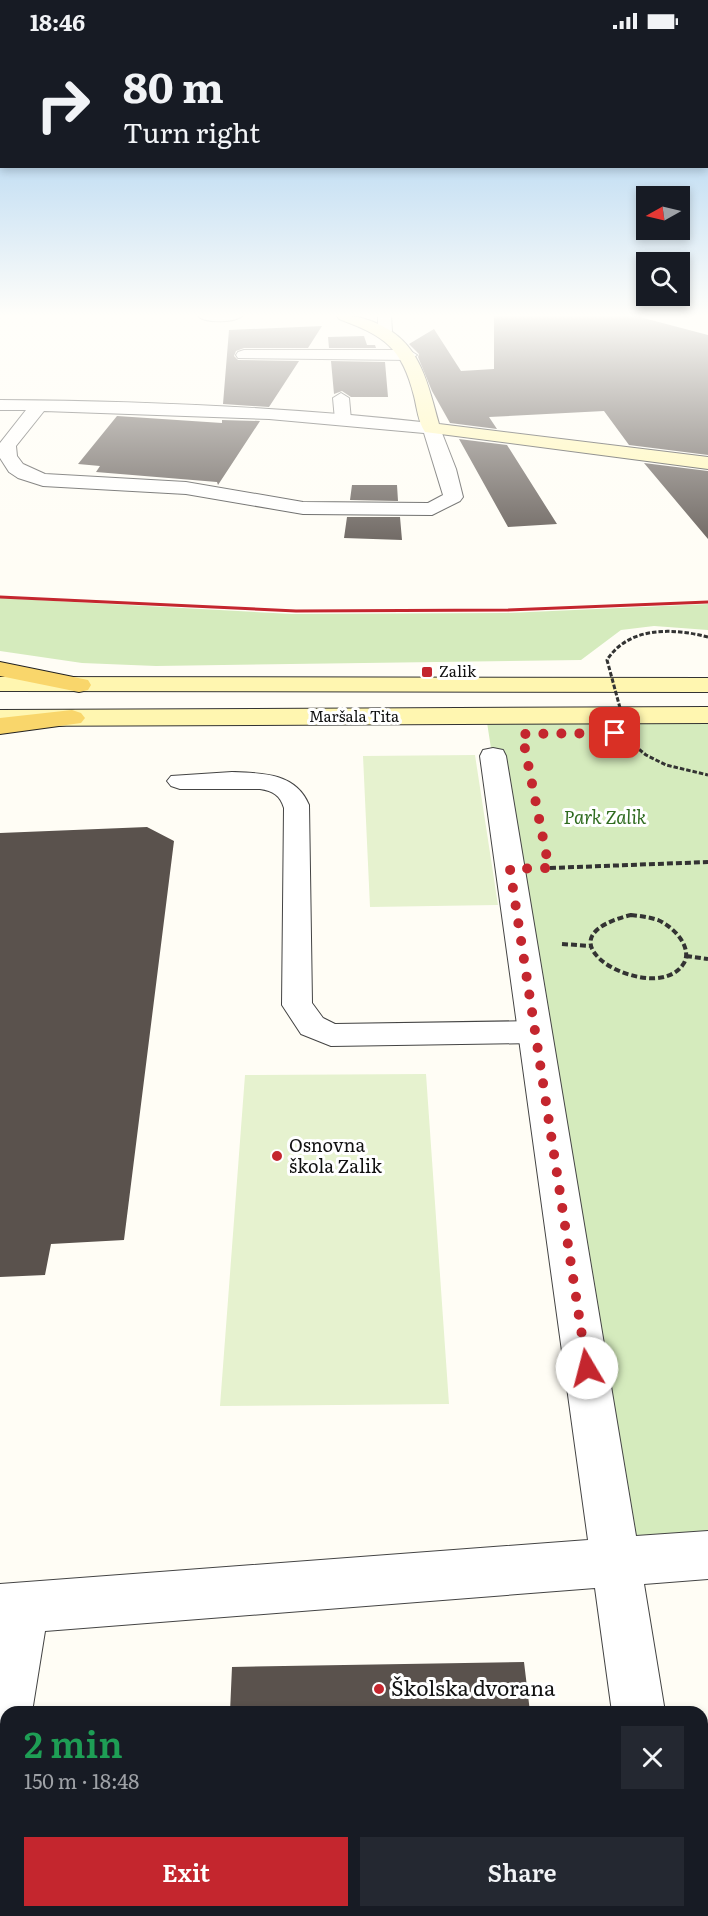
<!DOCTYPE html>
<meta charset="utf-8">
<style>
:root{--surface:#171b24;--page:#242831;--text:#f1f3f6;--muted:#9ea1a6;--accent:#c4262e}
body{margin:0;font-family:Literata,serif;background:var(--page);color:var(--text);height:100vh;display:flex;flex-direction:column;font-size:22px;white-space:nowrap}
*{box-sizing:border-box;margin:0}
p{font-size:20px;color:var(--muted)}
.icon{flex:none;width:33px;height:33px;fill:none;stroke:currentColor;stroke-width:2;stroke-linecap:round;stroke-linejoin:round}
.map{position:relative;flex:1;overflow:hidden}
.drawer{position:absolute;left:0px;top:1664px;width:708px;height:212px;display:flex;flex-direction:column;background:var(--surface);border-radius:18px 18px 0 0;box-shadow:0 3px 9px #0003}
.drawer>*{flex:none}
.guide{position:absolute;left:0px;top:0px;width:708px;height:126px;box-shadow:0 3px 9px #0003;background:#171b24;color:var(--text);overflow:hidden}
.needle{width:39px;rotate:262deg}
.tools{position:absolute;left:636px;top:144px;display:grid;gap:12px}
.tools a{display:grid;place-items:center;width:54px;height:54px;border-radius:0px;background:var(--surface);box-shadow:0 3px 9px #0003;font-size:30px}
.pin{position:absolute;display:grid;place-items:center;width:51px;height:51px;color:#fff;margin:-26px;border-radius:12px;box-shadow:0 3px 9px #0006}
.me{position:absolute;width:66px;margin:-33px;rotate:352deg;stroke-linejoin:round;filter:drop-shadow(0 0 4px #0008)}
.turn{display:flex;align-items:center;gap:21px;height:126px;padding:0 24px;font-size:27px}
.turn .icon{width:78px;height:78px;stroke-width:2.5}
.turn b{display:block;font-size:42px;line-height:51px}
.round{display:grid;place-items:center;flex:none;width:63px;height:63px;border-radius:0px;background:var(--page)}
.overview{display:flex;align-items:center;justify-content:space-between;height:102px;padding:0 24px}
h1{font-size:36px;font-weight:600;line-height:45px;color:#1e9e55}
.action{display:flex;gap:12px;margin-top:auto;padding:12px 24px}
.action a{flex:1;height:69px;border-radius:0px;background:var(--accent);color:#fff;font-size:24px;font-weight:600;line-height:69px;text-align:center}
.action a+a{background:var(--page);color:var(--text)}
.status{display:flex;justify-content:space-between;align-items:center;height:42px;padding:0 30px;background:var(--surface);direction:ltr}
.status svg{height:16px;fill:currentColor}
.map>svg:first-child{display:block}
</style>
<div class="status"><b>18:46</b><svg viewBox="0 0 49 12"><path d="M0 12V9h3v3zM5 12V6h3v6zM10 12V3h3v9zM15 12V0h3v12zM26 1h20v11H26zM47 4h2v5h-2z"/></svg></div>
<div class="map">
<svg width="708" height="1874" viewBox="0 0 708 1874">
<rect width="100%" height="100%" fill="#fffdf5"/>
<path fill="#d5ebbd" d="M0,556L292,572L506,571L708,562V588L654,584L621,588L581,618L156,624L82,621L0,609Z
M708,673V1513L617,1520L486,674Z"/>
<path fill="#e6f2cf" d="M475,713L498,863L370,865L363,714Z
M426,1032L449,1362L220,1364L245,1033Z"/>
<path fill="#5a524d" d="M494,274H636L708,293V413L629,403L604,369L489,375L497,387L450,381L432,349L418,315L419,312L409,302L434,287L461,329L494,327Z
M322,284L308,306H244L236,309L234,314L238,318L299,319L269,365L223,362L229,288Z
M364,294L367,303H375L376,306H329L328,295Z
M331,319L385,320L388,355H351L342,349L334,352Z
M117,374L222,381V378L260,379L218,443L217,440L96,430L100,424L78,422Z
M459,397L507,403L557,482L508,485Z
M644,421L708,429V497Z
M352,443H397L398,459L350,458Z
M347,475H400L402,498L344,496Z
M147,785L174,799L124,1198L51,1202L45,1233L0,1235V791Z
M524,1620L530,1670H230L232,1625Z"/>
<g fill="none" stroke-linecap="round" stroke-linejoin="round">
<g stroke="#444" stroke-width="2">
<path id="lane" d="M198,274H242C234,281 204,281 198,274Z
M378,274H391L392,289L390,292L385,293L378,289Z
M341,351L349,356L351,378L343,383L335,378L333,356Z
M232,730C262,731 296,731 309,763L312,961L323,976L335,982L535,979L546,982L551,990L546,998L535,1001L331,1004L301,992L282,963L284,766C280,753 273,749 260,747H180L171,744L167,739L171,734Z"/>
</g>
<g stroke="#444" stroke-width="2">
<path id="street" d="M244,308H409L417,313L409,318L238,316L236,313L238,310Z
M0,358C144,359 288,365 431,381L437,382L440,386L456,427L463,455L460,459L432,473L303,472L186,452L43,444L18,436L9,430L0,416V401L26,368H0ZM44,369L269,377L424,391L443,453L428,461L303,460L186,440L45,432L23,422L17,414L16,404Z
M493,706L503,708L506,714L636,1494L708,1489V1537L644,1542L665,1670H612L595,1546L45,1589L32,1670H6V1731L0,1733V1542L588,1498L480,714L483,708Z
M640,1869H698L699,1874H641Z"/>
</g>
<g stroke="#333" stroke-width="2">
<path id="secondary" d="M337,274C353,273 367,276 382,284C421,303 428,343 439,382L708,415V427L425,390C418,380 417,366 414,354C402,306 385,294 339,277Z
M0,635L708,636V650L0,649Z
M708,665V681L0,684V668Z"/>
</g>
<g stroke="#222" stroke-width="2">
<path id="primary" d="M0,620L88,638L91,643L88,648L79,650L0,634Z
M72,668L81,671L85,676L81,681L0,692V676Z"/>
</g>
<path stroke="#333" stroke-width="4" stroke-dasharray="6 3" stroke-linecap="butt" d="M550,826L708,820
M631,873C640,874 649,875 658,878C672,884 693,904 684,921C668,948 619,934 601,918C572,892 610,878 631,873Z
M562,902L591,904
M686,914L708,917"/>
<use href="#lane" fill="#fff" fill-rule="evenodd"/>
<use href="#street" fill="#fff" fill-rule="evenodd"/>
<use href="#secondary" fill="#fff6b0" fill-rule="evenodd"/>
<use href="#primary" fill="#f9d66b" fill-rule="evenodd"/>
<path stroke="#c4262e" stroke-width="3" d="M0,555L296,569L508,568L708,560"/>
<path stroke="#333" stroke-width="2" stroke-dasharray="3 1.5" stroke-linecap="butt" d="M665,589H668"/>
<path stroke="#333" stroke-width="3" stroke-dasharray="4.5 2" stroke-linecap="butt" d="M708,595C673,586 629,584 607,618L629,699L646,713L666,723L708,733"/>
</g>
<linearGradient id="sky" x2="0" y2="1"><stop stop-color="#95c6ee"/><stop offset="0.51" stop-color="#fffefa"/><stop offset="1" stop-color="#fffefa" stop-opacity="0"/></linearGradient>
<rect width="708" height="536" fill="url(#sky)"/>
<g fill="none" stroke-linecap="round" stroke-linejoin="round">
<path stroke="#c4262e" stroke-width="10" stroke-dasharray="0 18" d="M587,1326L510,827L549,826L522,692L615,691"/>
</g>
<g fill="#c4262e" stroke="#fff" stroke-width="2">
<rect x="421" y="624" width="12" height="12" rx="3"/>
<circle cx="277" cy="1114" r="6"/>
<circle cx="379" cy="1647" r="6"/>
</g>
<g text-anchor="middle" stroke-width="6" stroke-linejoin="round" paint-order="stroke">
<g font-size="15" fill="#111" stroke="#fff" text-anchor="start">
<text x="439" y="635">Zalik</text>
</g>
<g font-size="15" fill="#111" stroke="#fff">
<text x="354" y="680">Maršala Tita</text>
</g>
<g font-size="18" font-style="italic" fill="#2f6b1f" stroke="#fff">
<text x="605" y="782">Park Zalik</text>
</g>
<g font-size="18" fill="#111" stroke="#fff" text-anchor="start">
<text x="289" y="1110">Osnovna<tspan x="289" dy="21">škola Zalik</tspan></text>
</g>
<g font-size="21" fill="#111" stroke="#fff" text-anchor="start">
<text x="391" y="1654">Školska dvorana</text>
</g>
</g>
</svg>
<div class="tools">
<a><svg class="needle" viewBox="-14 -14 28 28"><path d="M0-13l5 13h-10z" fill="#e53935"/><path d="M0 13l5-13h-10z" fill="#9ea1a6"/></svg></a>
<a><svg class="icon" aria-label="search" viewBox="0 0 24 24"><circle cx="10" cy="10" r="6"/><path d="M15 15l6 6"/></svg></a>
</div>
<div class="pin" style="left:615px;top:691px;background:#d93025"><svg class="icon" aria-label="arrive" viewBox="0 0 24 24"><path d="M6 21V4h12l-3 4 3 4H6"/></svg></div>
<svg class="me" style="left:587px;top:1326px" viewBox="-20 -20 40 40"><circle r="19" fill="#fff"/><path d="M0-13L10 11 0 6-10 11z" fill="#c4262e"/></svg>
<div class="guide">
<div class="turn"><svg class="icon" aria-label="right" viewBox="0 0 24 24"><path d="M7 20v-9h11M14 6l5 5-5 5"/></svg><div><b>80 m</b>Turn right</div></div>
</div>
<section class="drawer">
<div class="overview"><div><h1>2 min</h1><p>150 m · 18:48</p></div><a class="round"><svg class="icon" aria-label="close" viewBox="0 0 24 24"><path d="M6 6l12 12M18 6L6 18"/></svg></a></div>
<div class="action"><a>Exit</a><a>Share</a></div>
</section>
</div>
